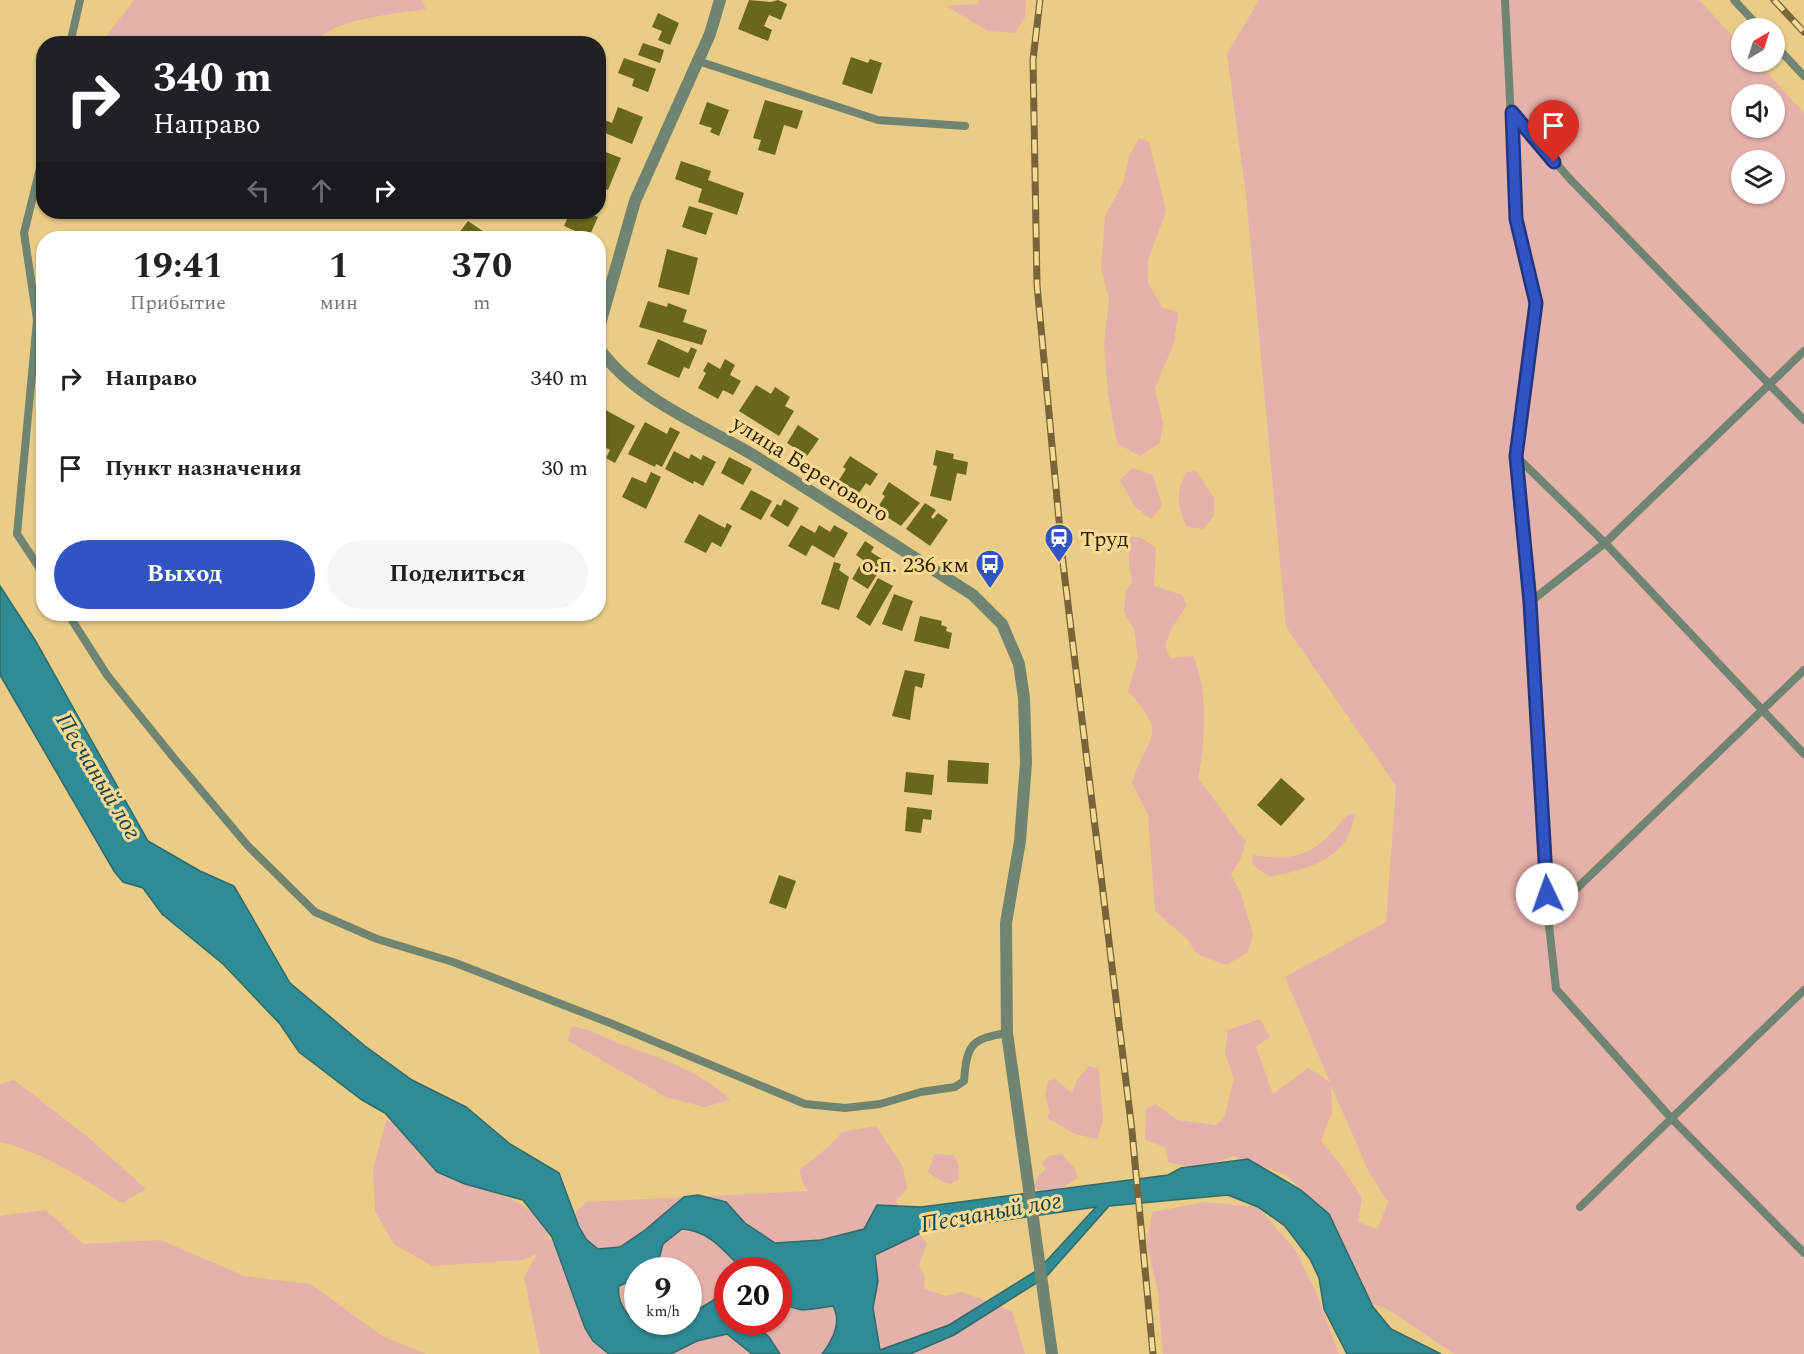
<!DOCTYPE html>
<html lang="ru">
<meta charset="utf-8">
<style>
:root{--surface:#fff;--page:#f6f6f6;--text:#222;--muted:#767676;--accent:#3253c4}
body{margin:0;font-family:Spectral,serif;background:var(--page);color:var(--text);height:100vh;display:flex;flex-direction:column;font-size:22px;white-space:nowrap}
*{box-sizing:border-box;margin:0}
p{font-size:20px;color:var(--muted)}
.icon{flex:none;width:33px;height:33px;fill:none;stroke:currentColor;stroke-width:2;stroke-linecap:round;stroke-linejoin:round}
.map{position:relative;flex:1;overflow:hidden}
.details{position:absolute;left:36px;top:231px;width:570px;height:390px;display:flex;flex-direction:column;background:var(--surface);border-radius:24px;box-shadow:0 2px 4px #0004}
.details>*{flex:none}
.guide{position:absolute;left:36px;top:36px;width:570px;height:183px;border-radius:24px;box-shadow:0 2px 4px #0004;background:#202124;color:#fff;overflow:hidden}
.needle{width:39px;rotate:38deg}
.fabs{position:absolute;left:1731px;top:18px;display:grid;gap:12px}
.fabs a{display:grid;place-items:center;width:54px;height:54px;border-radius:50%;background:var(--surface);box-shadow:0 2px 4px #0004;font-size:30px}
.speed{position:absolute;left:624px;top:1257px;display:flex;gap:12px;font-size:30px;font-weight:700;text-align:center}
.speed>*{display:grid;place-content:center;width:78px;height:78px;border-radius:50%;background:var(--surface);box-shadow:0 2px 4px #0004;line-height:1}
.speed small{font-size:15px;font-weight:400}
.speed .limit{border:9px solid #d22;background:#fff;color:#111}
.pin{position:absolute;display:grid;place-items:center;width:51px;height:51px;color:#fff;margin:-62px -26px;border-radius:50% 50% 50% 0;rotate:-45deg;box-shadow:0 0 6px #0007}
.pin .icon{rotate:45deg}
.me{position:absolute;width:66px;margin:-33px;rotate:357deg;stroke-linejoin:round;filter:drop-shadow(0 0 4px #0008)}
.turn{display:flex;align-items:center;gap:21px;height:126px;padding:0 18px;font-size:27px}
.turn .icon{width:78px;height:78px;stroke-width:2.5}
.turn b{display:block;font-size:42px;line-height:51px}
.lanes{display:flex;align-items:center;height:57px;padding:0 18px;background:#0003;justify-content:center;gap:30px;direction:ltr}
.lanes .off{opacity:.35}
.eta{display:flex;justify-content:space-evenly;align-items:center;height:102px;text-align:center}
.eta b{font-size:36px;font-weight:700;line-height:42px}
.button{display:flex;gap:12px;margin-top:auto;padding:12px 18px}
.button a{flex:1;height:69px;border-radius:36px;background:var(--accent);color:#fff;font-size:24px;font-weight:700;line-height:69px;text-align:center}
.button a+a{background:var(--page);color:var(--text)}
ul{padding:0;list-style:none}
li{display:flex;align-items:center;gap:18px;height:90px;padding:0 18px}
li div{flex:1}
li b{display:block;font-size:22px}
li em{font-style:normal}
.map>svg:first-child{display:block}
</style>
<div class="map">
<svg width="1804" height="1354" viewBox="0 0 1804 1354">
<rect width="100%" height="100%" fill="#eacc87"/>
<path fill="#e5b1ab" fill-rule="evenodd" d="M134,0H421L426,9C400,14 329,18 317,43H101Z
M979,0H1026L1025,17L1015,33L988,31L946,6L978,4Z
M1259,0H1699L1741,45L1742,62H1757L1804,113V1354H1454L1389,1310L1371,1303L1336,1229L1314,1201L1286,1175L1233,1156L1211,1164L1189,1167L1168,1162L1165,1147L1145,1140L1146,1109L1156,1104L1177,1120L1216,1125L1224,1118L1234,1079L1225,1053L1228,1030L1260,1019L1270,1037L1256,1047L1273,1094L1308,1068L1330,1082L1285,977L1386,922L1396,786L1286,627L1246,195L1227,54ZM1742,94H1774V128H1742ZM1742,160H1774V194H1742ZM1331,1085L1368,1170L1388,1202L1378,1229L1358,1222L1362,1198L1340,1164L1321,1141L1332,1112Z
M1139,138L1149,142L1166,211L1148,260V283L1162,307L1178,313L1174,343L1155,388L1163,424L1160,443L1140,456L1117,443L1108,394L1104,344L1109,300L1101,268L1105,216L1123,183L1129,157Z
M1132,468L1153,475L1162,506L1151,519L1135,507L1120,480Z
M1196,471L1214,498V516L1203,529L1187,527C1177,507 1175,491 1187,472Z
M1129,537H1140L1156,548L1154,586L1182,595L1187,605L1172,628L1165,646L1170,658L1193,656C1209,692 1205,741 1198,779C1216,799 1228,822 1246,841L1241,858L1231,875L1240,891L1253,934L1248,952L1226,965L1197,954L1188,940L1155,911L1148,815L1132,783C1146,734 1171,738 1128,691L1138,658L1134,629L1124,612L1126,591L1132,582L1129,563Z
M1356,813C1353,822 1351,833 1346,840C1329,865 1297,871 1270,877L1252,865L1253,855C1300,863 1318,852 1347,815Z
M571,1026C591,1029 605,1038 623,1045C662,1059 701,1071 730,1100L704,1107L666,1097L568,1041Z
M1089,1066L1099,1069L1103,1121L1097,1139L1075,1134L1047,1118L1050,1112L1045,1096L1048,1081L1055,1079L1072,1093L1077,1080Z
M14,1080L88,1137L146,1189L122,1203C83,1179 44,1152 0,1142V1084Z
M386,1120L394,1122C405,1135 423,1162 437,1170C475,1192 536,1192 549,1240L586,1202L809,1191L804,1186L799,1170L826,1149L842,1132L876,1126L903,1167L907,1189L896,1201L927,1244L919,1265L925,1275L924,1289L946,1296L962,1292L1012,1311L1025,1354H540L524,1277L537,1254L522,1260L432,1266L394,1244L375,1211L373,1170ZM638,1270H688V1322H638ZM728,1270H778V1322H728Z
M934,1154L953,1155L958,1163L959,1179L951,1184L942,1182L928,1172Z
M1062,1154L1075,1169L1078,1178C1066,1184 1058,1193 1045,1195L1034,1187L1038,1176L1045,1170L1042,1163C1046,1154 1053,1155 1062,1154Z
M1205,1202L1258,1207L1296,1251L1316,1292L1339,1354H1163L1158,1292L1147,1244L1152,1212Z
M46,1210L83,1244L161,1240L244,1276L311,1284L382,1336L426,1354H0V1216Z"/>
<path fill="#2f8b96" stroke="#2e6b6a" stroke-width="1.5" fill-rule="evenodd" d="M0,586L35,640L148,841L200,871L234,886L290,983L365,1046L412,1080L466,1107L510,1144L559,1173L579,1227L586,1239L598,1249L620,1247L645,1230L684,1197L698,1195L726,1202L745,1223L775,1243L821,1240L864,1229L877,1205L921,1207L1168,1175L1181,1168L1248,1159L1301,1190L1329,1214L1373,1307L1391,1329L1441,1354H1347L1324,1309L1319,1278L1310,1259L1285,1226L1258,1207L1228,1195L1109,1206L1046,1277L954,1335L910,1354H822C832,1341 842,1322 833,1306C810,1309 798,1315 779,1300L778,1270H743C724,1251 710,1231 682,1229L663,1244L656,1270H638L637,1278L619,1286C616,1306 631,1319 645,1331L677,1322H688L689,1315L720,1296L727,1299L728,1322H752L769,1337L780,1354H752L727,1334L697,1341L671,1354H609L593,1341L585,1328L552,1237L523,1200L465,1184L437,1172L385,1113L362,1100L299,1052L280,1024L223,964L162,914L143,888L123,882L114,871L0,675ZM1096,1207L1039,1269L949,1325L880,1350L873,1308L878,1281L875,1255L923,1232Z"/>
<path fill="#6a671c" d="M749,0L771,2L778,0L787,4L781,20L769,15L764,26L772,30L768,41L738,29Z
M658,13L679,23L670,45L658,40L662,31L652,27Z
M643,43L664,50L660,63L638,55Z
M851,57L868,63L870,59L882,63L872,94L842,84Z
M624,58L656,69L648,92L632,86L634,79L618,73Z
M765,100L803,111L797,129L784,125L775,155L758,150L761,140L753,138Z
M707,102L729,110L719,136L710,132L712,128L699,124Z
M618,107L643,117L632,144L600,131L605,120L612,123Z
M598,149L621,158L608,190L598,186Z
M681,161L711,171L708,180L744,193L737,215L698,202L702,189L675,179Z
M689,206L713,213L706,235L682,227Z
M570,212H585L598,217L589,237L564,226Z
M468,221L487,234L484,238L456,237Z
M667,249L698,258L689,295L658,287Z
M648,301L667,307L668,303L687,310L683,322L707,330L702,345L639,327Z
M658,339L688,353L691,347L697,350L689,369L684,367L679,378L647,364Z
M725,359L735,365L730,375L741,381L733,395L723,390L718,399L698,388L706,373L703,371L708,362L720,369Z
M756,385L771,394L775,387L790,397L785,406L794,411L779,436L739,411Z
M600,407L635,426L615,463L606,458L610,450L598,444Z
M645,422L667,434L670,427L680,432L662,467L656,464L655,467L628,454Z
M798,425L819,439L807,456L787,443Z
M936,450L954,454L953,459L968,462L966,475L957,473L951,501L930,496L937,466L933,465Z
M674,451L689,459L691,454L701,460L703,455L716,462L703,486L694,481L693,484L665,469Z
M850,456L878,474L870,486L866,483L859,493L839,480L846,469L843,467Z
M729,457L752,469L743,485L721,473Z
M651,472L661,477L646,509L622,497L632,477L646,483Z
M889,482L920,503L901,526L876,510L885,496L882,494Z
M751,490L772,501L761,520L740,509Z
M784,499L799,508L788,527L770,516L777,504L781,506Z
M925,503L936,510L931,517L933,519L938,513L948,520L930,546L906,529Z
M699,514L725,528L727,523L732,526L721,547L712,542L706,553L684,542Z
M801,525L815,533L819,525L830,532L834,525L848,533L834,558L812,545L806,556L788,546Z
M865,541L874,547L871,552L885,561L868,589L852,579L863,560L856,555Z
M834,562L841,564L839,570L849,577L839,610L821,604Z
M878,578L893,586L870,626L856,617Z
M894,594L913,601L902,631L882,624Z
M920,616L942,621L941,625L947,627L946,631L952,633L949,649L914,641Z
M905,670L925,674L922,688L915,686L910,720L892,716Z
M948,760L989,763L988,784L947,782Z
M906,772L934,775L932,795L904,792Z
M1281,778L1305,799L1281,826L1257,805Z
M907,807L932,810L931,820L923,819L921,833L905,831Z
M779,875L796,881L786,909L769,903Z"/>
<g fill="none" stroke-linecap="round" stroke-linejoin="round">
<path stroke="#708571" stroke-width="8" d="M1505,0L1516,219L1536,303L1516,456L1530,602L1548,916L1556,989L1671,1118L1804,1253
M1734,0L1760,28
M70,44L80,0
M1774,44L1804,76
M698,61L878,120L965,126
M1512,112L1569,178L1804,420
M44,152L24,233L37,320L17,534L44,575
M1516,456L1605,543L1804,754
M1530,602L1605,543L1804,351
M68,614L107,675L173,757L248,846L315,912L377,939L453,962L610,1023L805,1104L845,1108L880,1104L921,1092L955,1087L964,1081C967,1044 971,1039 1007,1033
M1548,916L1804,670
M1580,1207L1804,990"/>
<path stroke="#708571" stroke-width="12" d="M598,331L635,201L710,34L720,0
M598,347C635,400 704,425 758,458C830,503 901,549 973,595L1002,624L1019,664L1024,698L1026,763L1020,841L1006,923L1007,1033L1052,1354"/>
<g stroke="#786438" stroke-width="7">
<path id="rail" d="M1040,0L1033,60L1037,285L1063,563L1132,1131L1153,1354
M1774,0L1804,32"/>
</g>
<use href="#rail" stroke="#f8da94" stroke-width="4.5" stroke-dasharray="14" stroke-linecap="butt"/>
</g>
<g fill="none" stroke-linecap="round" stroke-linejoin="round">
<g stroke="#20367f" stroke-width="15">
<path id="route" d="M1547,894L1530,602L1516,456L1536,303L1516,219L1512,112L1554,162"/>
</g>
<use href="#route" stroke="#3253c4" stroke-width="10"/>
</g>
<defs>
<g id="station-pin" transform="scale(1.5)"><path d="M0 17L-7.5 6A9.5 9.5 0 1 1 7.5 6Z" fill="#3253c4" stroke="#f8da94"/><path d="M-3-6H3Q5-6 5-4V2Q5 4 3 4L4.5 6H3L1.5 4h-3L-3 6H-4.5L-3 4Q-5 4-5 2V-4Q-5-6-3-6ZM-3.5-4v3h7v-3ZM-3.5 1v1.5H-2V1ZM2 1v1.5H3.5V1Z" fill="#fff"/></g>
<g id="bus-pin" transform="scale(1.5)"><path d="M0 17L-7.5 6A9.5 9.5 0 1 1 7.5 6Z" fill="#3253c4" stroke="#f8da94"/><path d="M-5-6H5V4H4V6H2V4H-2V6H-4V4H-5ZM-3.5-4V0h7V-4ZM-3.5 1.2v1.5H-2V1.2ZM2 1.2v1.5H3.5V1.2Z" fill="#fff"/></g>
</defs>
<g fill-rule="evenodd">
<use href="#station-pin" x="1059" y="538"/>
<use href="#bus-pin" x="990" y="564"/>
</g>
<g text-anchor="middle" stroke-width="6" stroke-linejoin="round" paint-order="stroke">
<g font-size="22" fill="#2b1f03" stroke="#f8da94">
<text transform="translate(811 468) rotate(32)" y="8">улица Берегового</text>
</g>
<g font-size="22" fill="#2b1f03" stroke="#f8da94" text-anchor="start">
<text x="1080" y="546">Труд</text>
<text x="969" y="572" text-anchor="end">о.п. 236 км</text>
</g>
<g font-size="24" font-style="italic" fill="#1a4348" stroke="#f8da94">
<text transform="translate(99 776) rotate(59)" y="8">Песчаный лог</text>
<text transform="translate(991 1212) rotate(-10)" y="8">Песчаный лог</text>
</g>
</g>
</svg>
<div class="fabs">
<a><svg class="needle" viewBox="-14 -14 28 28"><path d="M0-13l5 13h-10z" fill="#e53935"/><path d="M0 13l5-13h-10z" fill="#767676"/></svg></a>
<a><svg class="icon" aria-label="sound" viewBox="0 0 24 24"><path d="M4 9h4l5-4v14l-5-4H4zM17 9q2 3 0 6"/></svg></a>
<a><svg class="icon" aria-label="layers" viewBox="0 0 24 24"><path d="M12 4l9 5-9 5-9-5zM3 14l9 5 9-5"/></svg></a>
</div>
<div class="speed"><div>9<small>km/h</small></div><div class="limit">20</div></div>
<div class="pin" style="left:1554px;top:162px;background:#d93025"><svg class="icon" aria-label="arrive" viewBox="0 0 24 24"><path d="M6 21V4h12l-3 4 3 4H6"/></svg></div>
<svg class="me" style="left:1547px;top:894px" viewBox="-20 -20 40 40"><circle r="19" fill="#fff"/><path d="M0-13L10 11 0 6-10 11z" fill="#3253c4"/></svg>
<div class="guide">
<div class="turn"><svg class="icon" aria-label="right" viewBox="0 0 24 24"><path d="M7 20v-9h11M14 6l5 5-5 5"/></svg><div><b>340 m</b>Направо</div></div>
<div class="lanes"><svg class="icon off" aria-label="left" viewBox="0 0 24 24"><path d="M17 20v-9H6M10 6l-5 5 5 5"/></svg><svg class="icon off" aria-label="ahead" viewBox="0 0 24 24"><path d="M12 20V5M6 11l6-6 6 6"/></svg><svg class="icon" aria-label="right" viewBox="0 0 24 24"><path d="M7 20v-9h11M14 6l5 5-5 5"/></svg></div>
</div>
<section class="details">
<div class="eta">
<div><b>19:41</b><p>Прибытие</p></div>
<div><b>1</b><p>мин</p></div>
<div><b>370</b><p>m</p></div>
</div>
<ul>
<li><svg class="icon" aria-label="right" viewBox="0 0 24 24"><path d="M7 20v-9h11M14 6l5 5-5 5"/></svg><div><b>Направо</b></div><em>340 m</em></li>
<li><svg class="icon" aria-label="arrive" viewBox="0 0 24 24"><path d="M6 21V4h12l-3 4 3 4H6"/></svg><div><b>Пункт назначения</b></div><em>30 m</em></li>
</ul>
<div class="button"><a>Выход</a><a>Поделиться</a></div>
</section>
</div>
